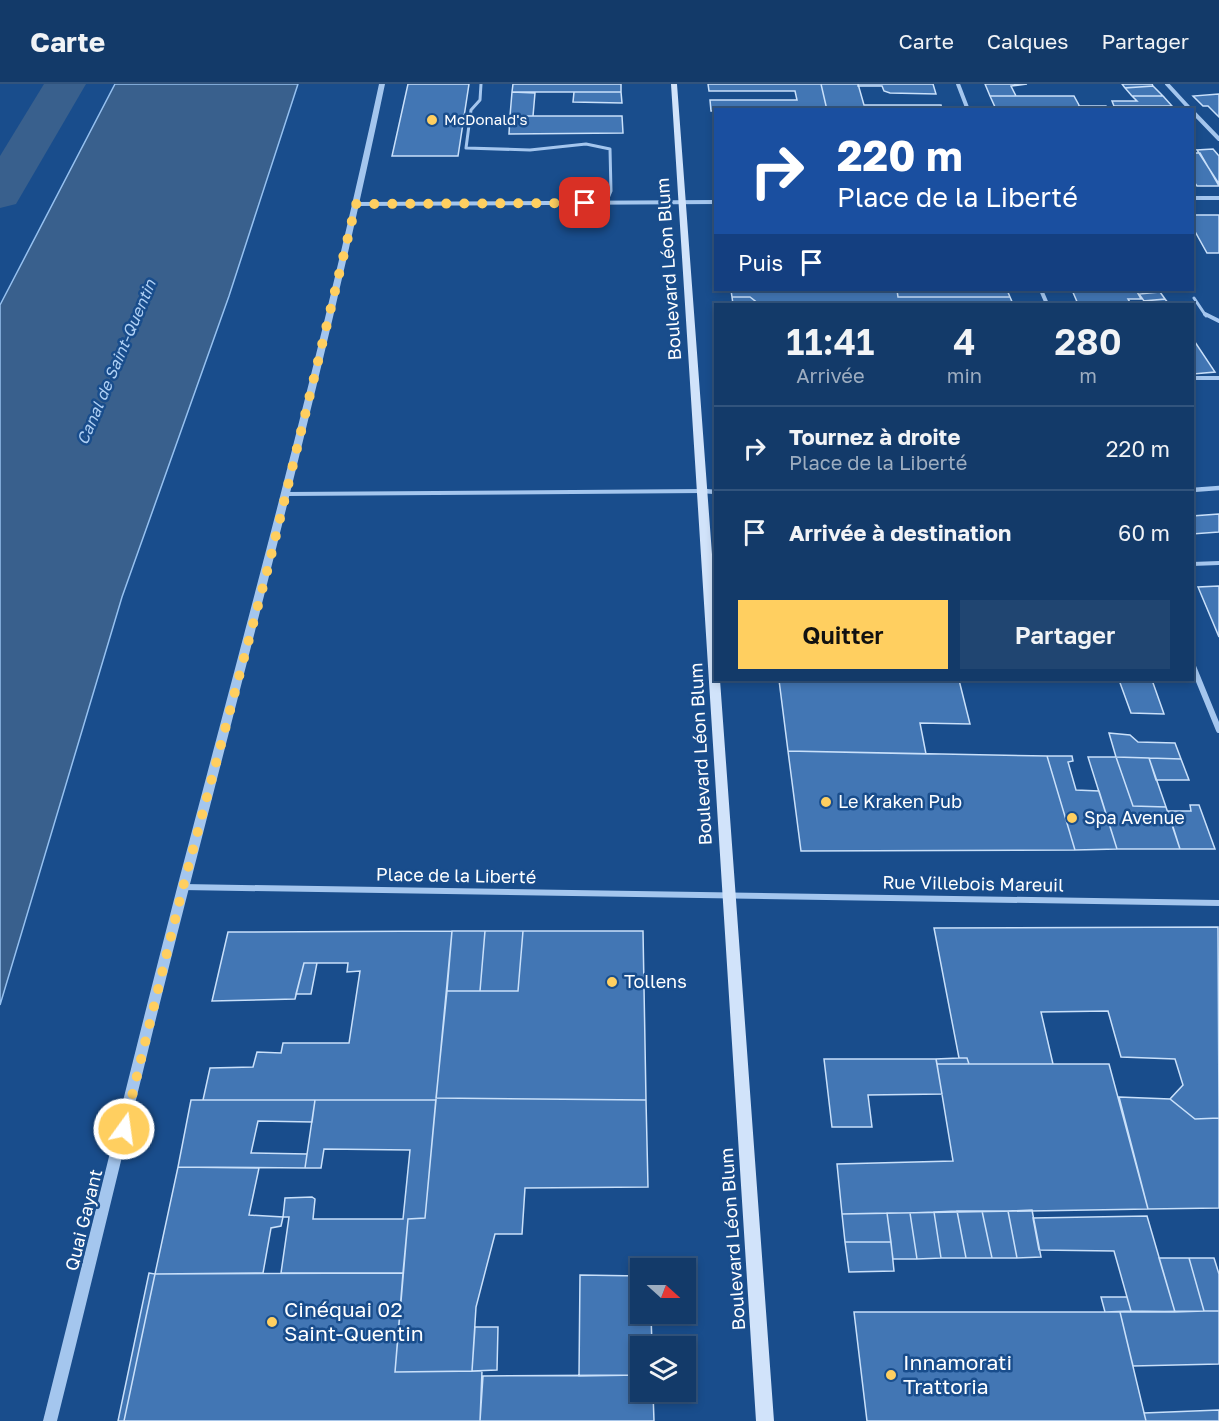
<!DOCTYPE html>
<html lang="fr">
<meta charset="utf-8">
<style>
:root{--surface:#133a69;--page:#204571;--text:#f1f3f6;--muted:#9dadc0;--line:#32547d;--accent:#ffcf60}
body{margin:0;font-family:"Golos Text",sans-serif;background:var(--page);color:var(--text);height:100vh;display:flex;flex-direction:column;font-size:22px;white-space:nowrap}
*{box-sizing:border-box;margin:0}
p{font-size:20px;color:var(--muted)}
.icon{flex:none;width:33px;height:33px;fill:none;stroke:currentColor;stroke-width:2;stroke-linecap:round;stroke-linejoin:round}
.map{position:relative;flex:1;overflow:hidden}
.panel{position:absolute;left:714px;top:219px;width:480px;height:378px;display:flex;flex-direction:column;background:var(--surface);border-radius:0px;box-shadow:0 3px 9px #0003,0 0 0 2px var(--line)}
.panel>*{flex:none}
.hud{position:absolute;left:714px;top:24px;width:480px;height:183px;border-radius:0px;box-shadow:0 3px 9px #0003,0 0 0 2px var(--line);background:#1a4fa0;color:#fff;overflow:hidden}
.needle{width:39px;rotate:111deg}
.buttons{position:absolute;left:630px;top:1174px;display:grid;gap:12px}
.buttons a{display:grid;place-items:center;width:66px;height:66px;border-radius:0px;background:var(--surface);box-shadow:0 3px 9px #0003,0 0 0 2px var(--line);font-size:30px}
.pin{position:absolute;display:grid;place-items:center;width:51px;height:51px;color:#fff;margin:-26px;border-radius:12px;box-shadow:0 3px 9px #0006}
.me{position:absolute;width:66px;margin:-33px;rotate:14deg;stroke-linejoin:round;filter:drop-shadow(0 0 4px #0008)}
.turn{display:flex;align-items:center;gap:21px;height:126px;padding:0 24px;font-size:27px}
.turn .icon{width:78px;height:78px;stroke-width:2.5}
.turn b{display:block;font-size:42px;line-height:51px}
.then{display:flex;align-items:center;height:57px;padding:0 24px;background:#0003;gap:12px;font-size:22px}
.eta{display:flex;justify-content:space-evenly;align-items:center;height:102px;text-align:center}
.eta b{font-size:36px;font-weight:600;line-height:42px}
.action{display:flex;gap:12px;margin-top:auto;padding:12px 24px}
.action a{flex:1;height:69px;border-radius:0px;background:var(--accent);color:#111;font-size:24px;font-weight:600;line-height:69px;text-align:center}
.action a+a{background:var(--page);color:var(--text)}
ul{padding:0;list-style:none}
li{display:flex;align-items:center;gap:18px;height:84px;padding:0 24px;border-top:2px solid var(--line)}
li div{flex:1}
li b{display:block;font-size:22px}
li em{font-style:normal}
header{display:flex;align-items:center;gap:36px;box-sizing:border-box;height:84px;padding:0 30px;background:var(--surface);border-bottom:2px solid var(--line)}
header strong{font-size:28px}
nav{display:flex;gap:33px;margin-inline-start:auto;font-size:21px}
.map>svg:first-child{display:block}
</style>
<header>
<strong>Carte</strong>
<nav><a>Carte</a><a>Calques</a><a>Partager</a></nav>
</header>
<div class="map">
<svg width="1219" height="1337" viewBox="0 0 1219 1337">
<rect width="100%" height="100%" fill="#194d8c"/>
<path fill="#39608d" stroke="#96c1f0" stroke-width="1.5" d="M115,0H298L229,212L122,513L0,921V221Z"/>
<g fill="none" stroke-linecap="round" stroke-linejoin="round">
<path fill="#39608d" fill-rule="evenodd" d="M44,0H86L16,120L0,124V72Z"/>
</g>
<path fill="#4276b4" stroke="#c9e0fa" stroke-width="1.5" d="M408,0H469L458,72H392Z
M513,0H621V8H512Z
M708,0H821L827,26L711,27L710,16H797L795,7H709Z
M821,0H858L864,21H941L942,26H827Z
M858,0H933L936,10L890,9L884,7L882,2H858Z
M985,0H1027L1011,2L1016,12H990Z
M1122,0H1152L1153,2L1125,4Z
M1153,2L1163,12H1132L1125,4Z
M512,8L535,9L533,32H510Z
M574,8H621L622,19L573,18Z
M1219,10V33L1208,22H1203L1193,12Z
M990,12H1074L1080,23H995Z
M1132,12H1163L1172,22H1114L1112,17H1137Z
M1079,22H1106L1108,26H1081Z
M1124,22H1172L1176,26H1126Z
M995,23H1053L1054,25L996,26Z
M510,32H622L623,49L509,50Z
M1213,65L1219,72V100L1197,66Z
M1192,69H1200L1219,102H1197L1192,95Z
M1192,131H1219V169H1207L1192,142Z
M731,206H897L898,213H1010L1013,220H759L750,213H732Z
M897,206H1007L1010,213H898Z
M1072,206H1136L1141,215H1128L1131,220H1078Z
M1160,208L1165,215L1144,217L1139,210Z
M732,213H750L759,220H733Z
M1165,215L1169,220H1146L1144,217Z
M1192,258H1195L1215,288L1193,290Z
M1219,430V448L1192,450V432Z
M1219,502V553L1198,503Z
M779,596H959L970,640L920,639L926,670L788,667Z
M1119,596H1152L1164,630L1131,629Z
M1109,649L1130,651L1138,658L1175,659L1181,675L1116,673Z
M788,667L1047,672L1075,766L801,767Z
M1047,672H1072L1073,677L1068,678L1076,706L1099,707L1117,765L1075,766Z
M1088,673H1116L1133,722L1166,723L1180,765H1117Z
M1116,673L1149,674L1166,723L1133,722Z
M1149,674L1181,675L1189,696H1156Z
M1190,721H1199L1215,765H1180L1168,727H1191Z
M1218,843L1219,1034L1195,1035L1170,1015L1183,1001L1175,975L1121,973L1108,927L1041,928L1053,980H969L967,974H959L934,844Z
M452,847L436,1016H203L210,984L253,983L257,968L281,969L283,959H349L360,887L347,888L348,879H304L295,915L212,917L228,848Z
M452,847H485L480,907H447Z
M485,847H523L518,907H480Z
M523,847H643L646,1016L436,1014L447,907H518Z
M304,879H317L311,910H296Z
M959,974H967L969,980H937L936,975Z
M824,975H936L942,1010L868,1011L872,1043H832Z
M937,980H1109L1148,1125L842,1130L837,1080L953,1077Z
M1119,1013L1170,1015L1195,1035L1219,1034V1124L1148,1125Z
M436,1014L646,1016L648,1103L525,1104L522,1150H495L476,1223L472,1287L395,1288L408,1135L425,1134Z
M191,1016H315L312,1038L258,1037L251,1069L307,1070L305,1084L178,1083Z
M315,1016H436L425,1134L408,1135L403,1189H281L289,1133H283L285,1114L312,1113L315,1115L313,1135H403L410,1066L324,1065L321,1084H305Z
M178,1083L259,1084L249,1131L283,1133L281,1142L271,1144L263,1189L155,1190Z
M1032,1126L1041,1173L1017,1174L1008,1127Z
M957,1127L966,1174H941L934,1128Z
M957,1127H982L992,1174H966Z
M982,1127H1008L1017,1174H992Z
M934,1128L941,1174L917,1175L910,1129Z
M887,1129L891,1158H845L842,1130Z
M887,1129H910L917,1175H893Z
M1147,1132L1175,1228L1131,1227L1114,1167L1039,1166L1033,1134Z
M845,1158H891L894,1187L849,1188Z
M1159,1174H1189L1204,1227L1175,1228Z
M1189,1174H1214L1219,1190V1227H1204Z
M149,1189L155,1190L124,1337H118Z
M403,1189L395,1288L482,1287L480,1337H124L155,1190Z
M580,1191L640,1192V1230H651L652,1263H640V1291L579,1292Z
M1101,1213H1127L1131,1227L1105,1228Z
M1204,1227H1219V1280L1133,1282L1120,1228Z
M854,1228H1120L1146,1337H867Z
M475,1243H498L497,1286L472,1287Z
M640,1291V1308H653L654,1337H480L483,1292Z
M1219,1326V1337H1146L1144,1329Z"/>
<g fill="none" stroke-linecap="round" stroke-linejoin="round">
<path stroke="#a4c6ee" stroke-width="3" d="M481,0L480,16L471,26L466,64L530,66L586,60L610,65L611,107L606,119
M1194,214L1206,232"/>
<path stroke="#a4c6ee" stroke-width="4" d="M1205,230L1219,237
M1192,294H1219
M286,410L703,407
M1192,480L1219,479"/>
<path stroke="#a4c6ee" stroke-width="4" d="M958,0L968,26
M1167,0L1191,26
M1192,27L1219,55
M1192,114H1219
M356,120L716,118
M1041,206L1047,220"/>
<path stroke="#a4c6ee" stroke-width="4.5" d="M1192,406L1219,404
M704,407L716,408"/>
<path stroke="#a4c6ee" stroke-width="6" d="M1192,580L1219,646
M183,803L1219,819"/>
<path fill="#a4c6ee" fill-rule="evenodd" d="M379,0H385C329,269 258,534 190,800C144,978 102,1158 57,1337H43C88,1158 132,978 178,800C248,534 321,269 379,0Z"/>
<path fill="#d1e3fa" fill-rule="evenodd" d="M671,0H677L716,524V596H720L774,1337H756Z"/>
</g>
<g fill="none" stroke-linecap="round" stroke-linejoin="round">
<path stroke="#ffcf60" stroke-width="10" stroke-dasharray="0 18" d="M124,1045L183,803L269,480L356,120L585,119"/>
</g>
<g fill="#ffcf60" stroke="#194d8c" stroke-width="2">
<circle cx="432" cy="36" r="6"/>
<circle cx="826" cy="718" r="6"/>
<circle cx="1072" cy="734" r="6"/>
<circle cx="612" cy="898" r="6"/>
<circle cx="272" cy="1238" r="6"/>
<circle cx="891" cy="1291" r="6"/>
</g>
<g text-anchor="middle" stroke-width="5" stroke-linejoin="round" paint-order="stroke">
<g font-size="15" fill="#fff" stroke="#194d8c" text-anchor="start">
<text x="444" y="41">McDonald's</text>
</g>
<g font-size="16" font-style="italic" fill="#afd0f5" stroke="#194d8c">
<text transform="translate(116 278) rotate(-67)" y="6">Canal de Saint-Quentin</text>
</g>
<g font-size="18" fill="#fff" stroke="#194d8c">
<text transform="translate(669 185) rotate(-94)" y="6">Boulevard Léon Blum</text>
<text transform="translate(701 670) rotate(-93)" y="6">Boulevard Léon Blum</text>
<text transform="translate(456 792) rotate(1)" y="6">Place de la Liberté</text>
<text transform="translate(973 800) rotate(1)" y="6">Rue Villebois Mareuil</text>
<text transform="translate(84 1136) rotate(-76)" y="6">Quai Gayant</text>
<text transform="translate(733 1155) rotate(-94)" y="6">Boulevard Léon Blum</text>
</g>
<g font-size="18" fill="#fff" stroke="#194d8c" text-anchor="start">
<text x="838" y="724">Le Kraken Pub</text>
<text x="1084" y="740">Spa Avenue</text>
<text x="624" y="904">Tollens</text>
</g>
<g font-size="21" fill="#fff" stroke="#194d8c" text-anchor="start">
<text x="284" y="1233">Cinéquai 02<tspan x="284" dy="24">Saint-Quentin</tspan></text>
<text x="903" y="1286">Innamorati<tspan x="903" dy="24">Trattoria</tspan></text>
</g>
</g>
</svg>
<div class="buttons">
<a><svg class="needle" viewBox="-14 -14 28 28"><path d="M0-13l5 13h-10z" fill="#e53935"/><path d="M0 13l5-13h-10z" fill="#9dadc0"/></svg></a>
<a><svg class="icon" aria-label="layers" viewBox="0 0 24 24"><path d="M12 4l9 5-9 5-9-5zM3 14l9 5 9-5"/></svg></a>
</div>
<div class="pin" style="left:585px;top:119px;background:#d93025"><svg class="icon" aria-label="arrive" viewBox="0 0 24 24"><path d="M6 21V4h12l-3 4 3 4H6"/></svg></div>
<svg class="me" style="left:124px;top:1045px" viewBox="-20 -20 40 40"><circle r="17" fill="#ffcf60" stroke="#fff" stroke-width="3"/><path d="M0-11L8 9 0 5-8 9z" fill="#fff"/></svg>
<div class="hud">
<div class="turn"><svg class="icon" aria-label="right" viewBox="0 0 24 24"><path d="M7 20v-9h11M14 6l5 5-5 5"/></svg><div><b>220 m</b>Place de la Liberté</div></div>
<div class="then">Puis<svg class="icon" aria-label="arrive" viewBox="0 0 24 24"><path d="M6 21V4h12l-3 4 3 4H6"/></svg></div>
</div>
<section class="panel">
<div class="eta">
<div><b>11:41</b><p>Arrivée</p></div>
<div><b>4</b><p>min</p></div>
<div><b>280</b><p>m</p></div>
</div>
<ul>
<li><svg class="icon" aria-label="right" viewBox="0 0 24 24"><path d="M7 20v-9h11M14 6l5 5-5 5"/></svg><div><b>Tournez à droite</b><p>Place de la Liberté</p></div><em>220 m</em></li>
<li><svg class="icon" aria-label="arrive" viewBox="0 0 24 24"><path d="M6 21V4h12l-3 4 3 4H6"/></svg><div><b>Arrivée à destination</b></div><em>60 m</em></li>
</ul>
<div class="action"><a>Quitter</a><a>Partager</a></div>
</section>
</div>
